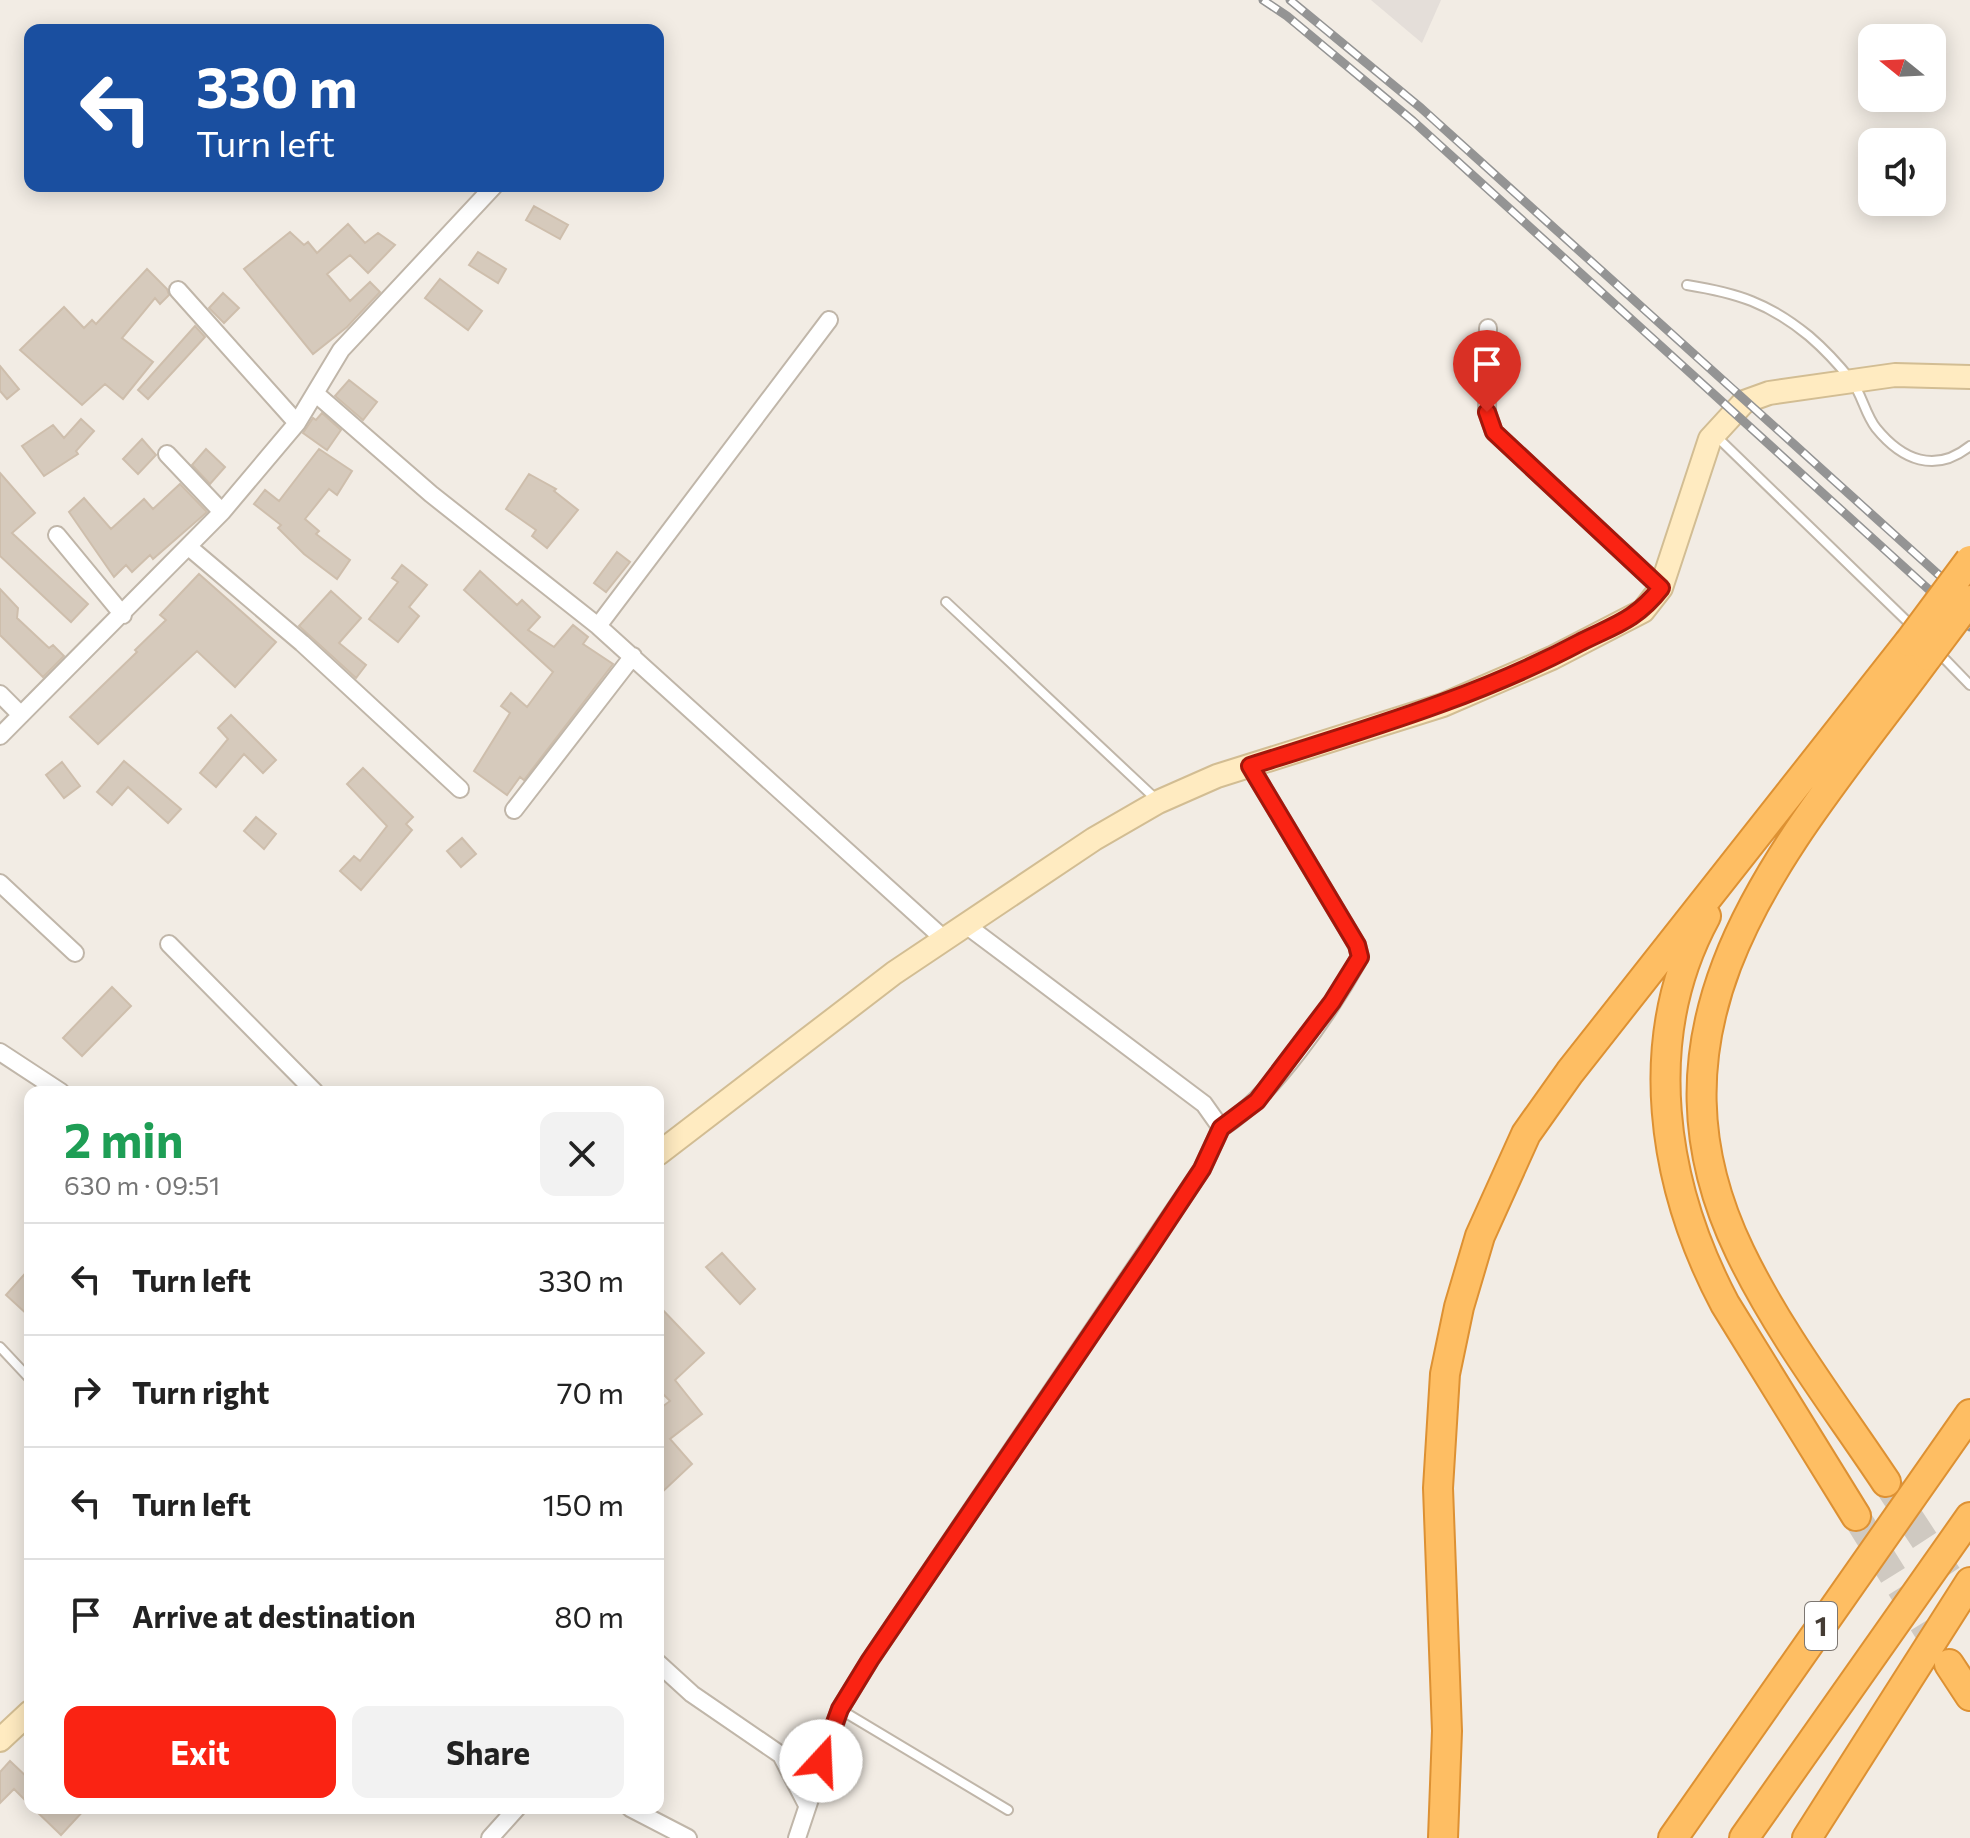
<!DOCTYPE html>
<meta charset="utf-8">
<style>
:root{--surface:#fff;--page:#f2f2f2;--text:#222;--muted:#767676;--line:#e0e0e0;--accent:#fa2313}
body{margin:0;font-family:Commissioner,sans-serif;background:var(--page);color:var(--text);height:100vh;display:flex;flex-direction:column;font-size:30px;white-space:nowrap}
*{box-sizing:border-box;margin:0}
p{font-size:26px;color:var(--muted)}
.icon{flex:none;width:44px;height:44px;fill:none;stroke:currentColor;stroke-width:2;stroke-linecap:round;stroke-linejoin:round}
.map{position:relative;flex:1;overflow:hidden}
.panel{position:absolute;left:24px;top:1086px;width:640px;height:728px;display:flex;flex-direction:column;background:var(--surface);border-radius:16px;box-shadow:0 4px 20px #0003}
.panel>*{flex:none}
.hud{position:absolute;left:24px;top:24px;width:640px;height:168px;border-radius:16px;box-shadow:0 4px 20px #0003;background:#1a4fa0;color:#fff;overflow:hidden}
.needle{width:52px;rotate:288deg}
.buttons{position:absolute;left:1858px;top:24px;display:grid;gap:16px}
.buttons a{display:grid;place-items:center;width:88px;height:88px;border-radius:16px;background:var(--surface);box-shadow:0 4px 20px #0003;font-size:40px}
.pin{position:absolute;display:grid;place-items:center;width:68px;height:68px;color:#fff;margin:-82px -34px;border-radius:50% 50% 50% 0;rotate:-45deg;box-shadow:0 0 8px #0007}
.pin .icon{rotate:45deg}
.me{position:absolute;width:88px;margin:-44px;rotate:20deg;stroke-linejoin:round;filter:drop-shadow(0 0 6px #0008)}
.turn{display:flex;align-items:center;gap:28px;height:168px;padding:0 40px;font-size:36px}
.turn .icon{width:104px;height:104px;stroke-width:2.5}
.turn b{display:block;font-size:56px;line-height:68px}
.round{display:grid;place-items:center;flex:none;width:84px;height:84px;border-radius:16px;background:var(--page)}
.overview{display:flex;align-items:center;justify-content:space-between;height:136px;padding:0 40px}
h1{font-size:48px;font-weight:700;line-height:60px;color:#1e9e55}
.primary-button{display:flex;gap:16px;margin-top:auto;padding:16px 40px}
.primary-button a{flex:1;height:92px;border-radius:16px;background:var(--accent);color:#fff;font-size:32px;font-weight:700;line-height:92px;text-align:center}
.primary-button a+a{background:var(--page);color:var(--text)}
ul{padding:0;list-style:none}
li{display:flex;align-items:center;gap:24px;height:112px;padding:0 40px;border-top:2px solid var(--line)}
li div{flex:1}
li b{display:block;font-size:30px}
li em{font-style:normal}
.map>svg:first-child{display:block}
</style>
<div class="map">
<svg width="1970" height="1838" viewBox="0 0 1970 1838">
<rect width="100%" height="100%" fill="#f2ece4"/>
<path fill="#e4ded9" d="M1371,0H1441L1422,43Z"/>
<path fill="#d6cabc" stroke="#cebeac" stroke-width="2" d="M534,206L568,225L560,239L526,220Z
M348,224L365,243L378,233L395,245L368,273L350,255L327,274L350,301L370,282L380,292L347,327L313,354L244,269L290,232L304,245L308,242L317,253Z
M478,252L506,269L498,283L469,265Z
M147,269L167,289L169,295L160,304L155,298L122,338L153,362L123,399L105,384L82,405L20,350L64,307L84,328L92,320L96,324Z
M440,279L482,311L468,330L425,298Z
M223,293L239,308L224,323L209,308Z
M195,326L205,337L148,399L138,390Z
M0,366L19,389L7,399L0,391Z
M349,380L377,402L363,420L335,396Z
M322,413L341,430L327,450L303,433L313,418L316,420Z
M81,419L94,431L76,451L78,454L44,476L22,446L53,425L64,438Z
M142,439L156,455L138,474L123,459Z
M206,449L225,467L210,484L192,465Z
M319,449L352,471L337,495L329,489L305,519L319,531L316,534L350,560L337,579L304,554L278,528L281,525L254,504L265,490L279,501Z
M0,473L35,513L12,533L88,604L71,622L0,556Z
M529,474L556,489L554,491L578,510L547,548L532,536L536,530L506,509Z
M180,484L207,512L153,559L150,555L132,572L126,565L114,577L69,512L84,498L111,529L144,499L153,509Z
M617,552L630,562L606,592L594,583Z
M402,565L427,585L409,607L419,616L398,642L369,619L398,582L392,578Z
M480,571L517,605L522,600L540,617L528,630L554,647L573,625L588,637L583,644L613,664L524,780L520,777L507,795L474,771L510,713L501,706L511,693L527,707L553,672L464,590Z
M199,574L276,642L235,687L197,651L98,744L70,717L137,652L135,650L166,620L160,615Z
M0,589L18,608L17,618L49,648L53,645L64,656L43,677L0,635Z
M331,591L361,618L339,643L366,665L356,678L299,626Z
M231,715L276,760L263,773L244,754L216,787L200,773L228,739L218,728Z
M124,761L181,809L168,823L128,787L112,805L97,792Z
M62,762L80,786L64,798L46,775Z
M363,768L413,817L406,824L412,830L361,890L340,871L354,856L360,861L387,826L347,784Z
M256,817L276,834L264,849L244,831Z
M462,838L476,854L461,867L447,851Z
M112,987L131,1006L82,1056L63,1038Z
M722,1253L755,1289L740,1304L706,1267Z
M30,1268V1317L6,1295Z
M658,1305L704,1353L675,1380L702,1414L670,1439L692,1464L658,1496V1410L670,1401L662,1393L658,1397Z
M10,1761L30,1780V1805L14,1789L0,1803V1772Z
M33,1808H86L61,1835Z"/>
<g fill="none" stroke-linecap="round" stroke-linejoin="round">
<path stroke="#cfc9c1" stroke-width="28" stroke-dasharray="28 14" stroke-linecap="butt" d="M1886,1482L1970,1609
M1856,1516L1944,1657"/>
<g stroke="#c0b6a9" stroke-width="12">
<path id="lane" d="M1687,285C1737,293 1769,303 1809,336C1823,348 1839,365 1851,380C1862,394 1865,414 1876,428C1902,460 1935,474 1970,446
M1716,436L1913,627
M946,602L1158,801
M1937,651L1970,685
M0,1347L30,1379
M841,1710L1008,1810"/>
</g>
<g stroke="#c0b6a9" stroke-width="20">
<path id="street" d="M178,290L297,423
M1488,328L1487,412L1494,432L1661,588
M315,393L431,494L598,626L944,939
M167,454L222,512
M57,535L123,615
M190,548L302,643L460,789
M598,626L829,320
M0,694L21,715
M0,736L222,512L297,423L341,350L494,186
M514,810L633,656
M0,883L75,953
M169,944L315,1092
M0,1052L61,1092
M1221,1128C1272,1097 1331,1010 1360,957L1357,945L1250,766
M658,1663L692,1694L781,1755L807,1805
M630,1808L688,1838
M490,1838L517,1808
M797,1838L840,1709L870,1660L1202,1169L1221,1128L1204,1104L966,925"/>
</g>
<g stroke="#d2bd93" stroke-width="26">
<path id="secondary" d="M658,1154L894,973L1094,839L1158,802L1217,776L1443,705L1552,658L1643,611L1661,588L1710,439L1744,402L1769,393L1895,375L1970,377
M0,1740L30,1712"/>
</g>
<g stroke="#dd9133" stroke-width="32">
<path id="highway" d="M1706,916C1639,1039 1662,1185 1725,1304L1856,1516
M1886,1482C1836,1407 1779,1333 1740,1252C1624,1012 1795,837 1928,656
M1949,1664L1970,1696
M1443,1838L1447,1731L1438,1488L1445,1374L1459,1307L1480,1236L1526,1134L1570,1072L1909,642
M1673,1838L1970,1414
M1744,1838L1970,1517
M1807,1838L1970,1582"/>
</g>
<use href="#lane" stroke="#fff" stroke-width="8"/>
<use href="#street" stroke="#fff" stroke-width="16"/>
<use href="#secondary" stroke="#ffebc1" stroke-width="22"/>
<use href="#highway" stroke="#febe63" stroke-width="28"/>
<g stroke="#949494" stroke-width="9">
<path id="rail" d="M1263,0L1287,16L1413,121L1970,627
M1290,0L1421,108L1970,603"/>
</g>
<use href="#rail" stroke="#fff" stroke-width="6" stroke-dasharray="18" stroke-linecap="butt"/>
<g stroke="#dd9133" stroke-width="32" stroke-linecap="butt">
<path id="highway-bridge" d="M1909,642L1970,560
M1928,656L1970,600"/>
</g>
<use href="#highway-bridge" stroke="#febe63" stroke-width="28"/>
</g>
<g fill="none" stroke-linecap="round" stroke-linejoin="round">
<g stroke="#a2170c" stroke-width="20">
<path id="route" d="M821,1761L840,1709L870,1660L1147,1252L1202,1169L1221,1128L1257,1101L1332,1002L1360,957L1357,945L1250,766C1363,730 1476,698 1581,642C1615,625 1636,620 1661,588L1494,432L1487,412"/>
</g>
<use href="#route" stroke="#fa2313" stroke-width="14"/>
</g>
<g text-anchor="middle" stroke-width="6" stroke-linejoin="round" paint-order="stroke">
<rect fill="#fff" stroke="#7c7671" stroke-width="2" x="1805" y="1602" width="32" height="48" rx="6"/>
<g font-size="28" font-weight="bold" fill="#443c34">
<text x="1821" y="1636">1</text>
</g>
</g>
</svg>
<div class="buttons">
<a><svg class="needle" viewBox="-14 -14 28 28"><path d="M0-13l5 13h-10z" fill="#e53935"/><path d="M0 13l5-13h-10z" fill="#767676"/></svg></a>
<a><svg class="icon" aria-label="sound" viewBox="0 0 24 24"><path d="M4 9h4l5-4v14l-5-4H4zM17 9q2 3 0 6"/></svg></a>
</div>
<div class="pin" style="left:1487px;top:412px;background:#d93025"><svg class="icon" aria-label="arrive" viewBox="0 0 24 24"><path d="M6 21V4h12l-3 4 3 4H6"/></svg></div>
<svg class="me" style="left:821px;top:1761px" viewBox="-20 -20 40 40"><circle r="19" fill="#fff"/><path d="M0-13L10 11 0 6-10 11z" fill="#fa2313"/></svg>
<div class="hud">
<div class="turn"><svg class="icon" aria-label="left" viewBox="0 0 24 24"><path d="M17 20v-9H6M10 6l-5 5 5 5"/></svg><div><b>330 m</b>Turn left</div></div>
</div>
<section class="panel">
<div class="overview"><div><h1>2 min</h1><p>630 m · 09:51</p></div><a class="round"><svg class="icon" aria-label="close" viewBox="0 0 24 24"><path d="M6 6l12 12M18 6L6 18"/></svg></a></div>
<ul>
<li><svg class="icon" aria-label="left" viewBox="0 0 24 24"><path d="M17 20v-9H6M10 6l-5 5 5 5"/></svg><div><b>Turn left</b></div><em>330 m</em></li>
<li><svg class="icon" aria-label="right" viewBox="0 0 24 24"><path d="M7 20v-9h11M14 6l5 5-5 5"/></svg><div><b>Turn right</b></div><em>70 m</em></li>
<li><svg class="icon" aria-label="left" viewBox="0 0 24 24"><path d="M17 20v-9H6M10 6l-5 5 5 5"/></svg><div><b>Turn left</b></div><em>150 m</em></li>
<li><svg class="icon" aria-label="arrive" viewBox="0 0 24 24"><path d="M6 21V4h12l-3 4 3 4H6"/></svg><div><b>Arrive at destination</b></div><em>80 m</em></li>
</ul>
<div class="primary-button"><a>Exit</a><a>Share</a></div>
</section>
</div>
